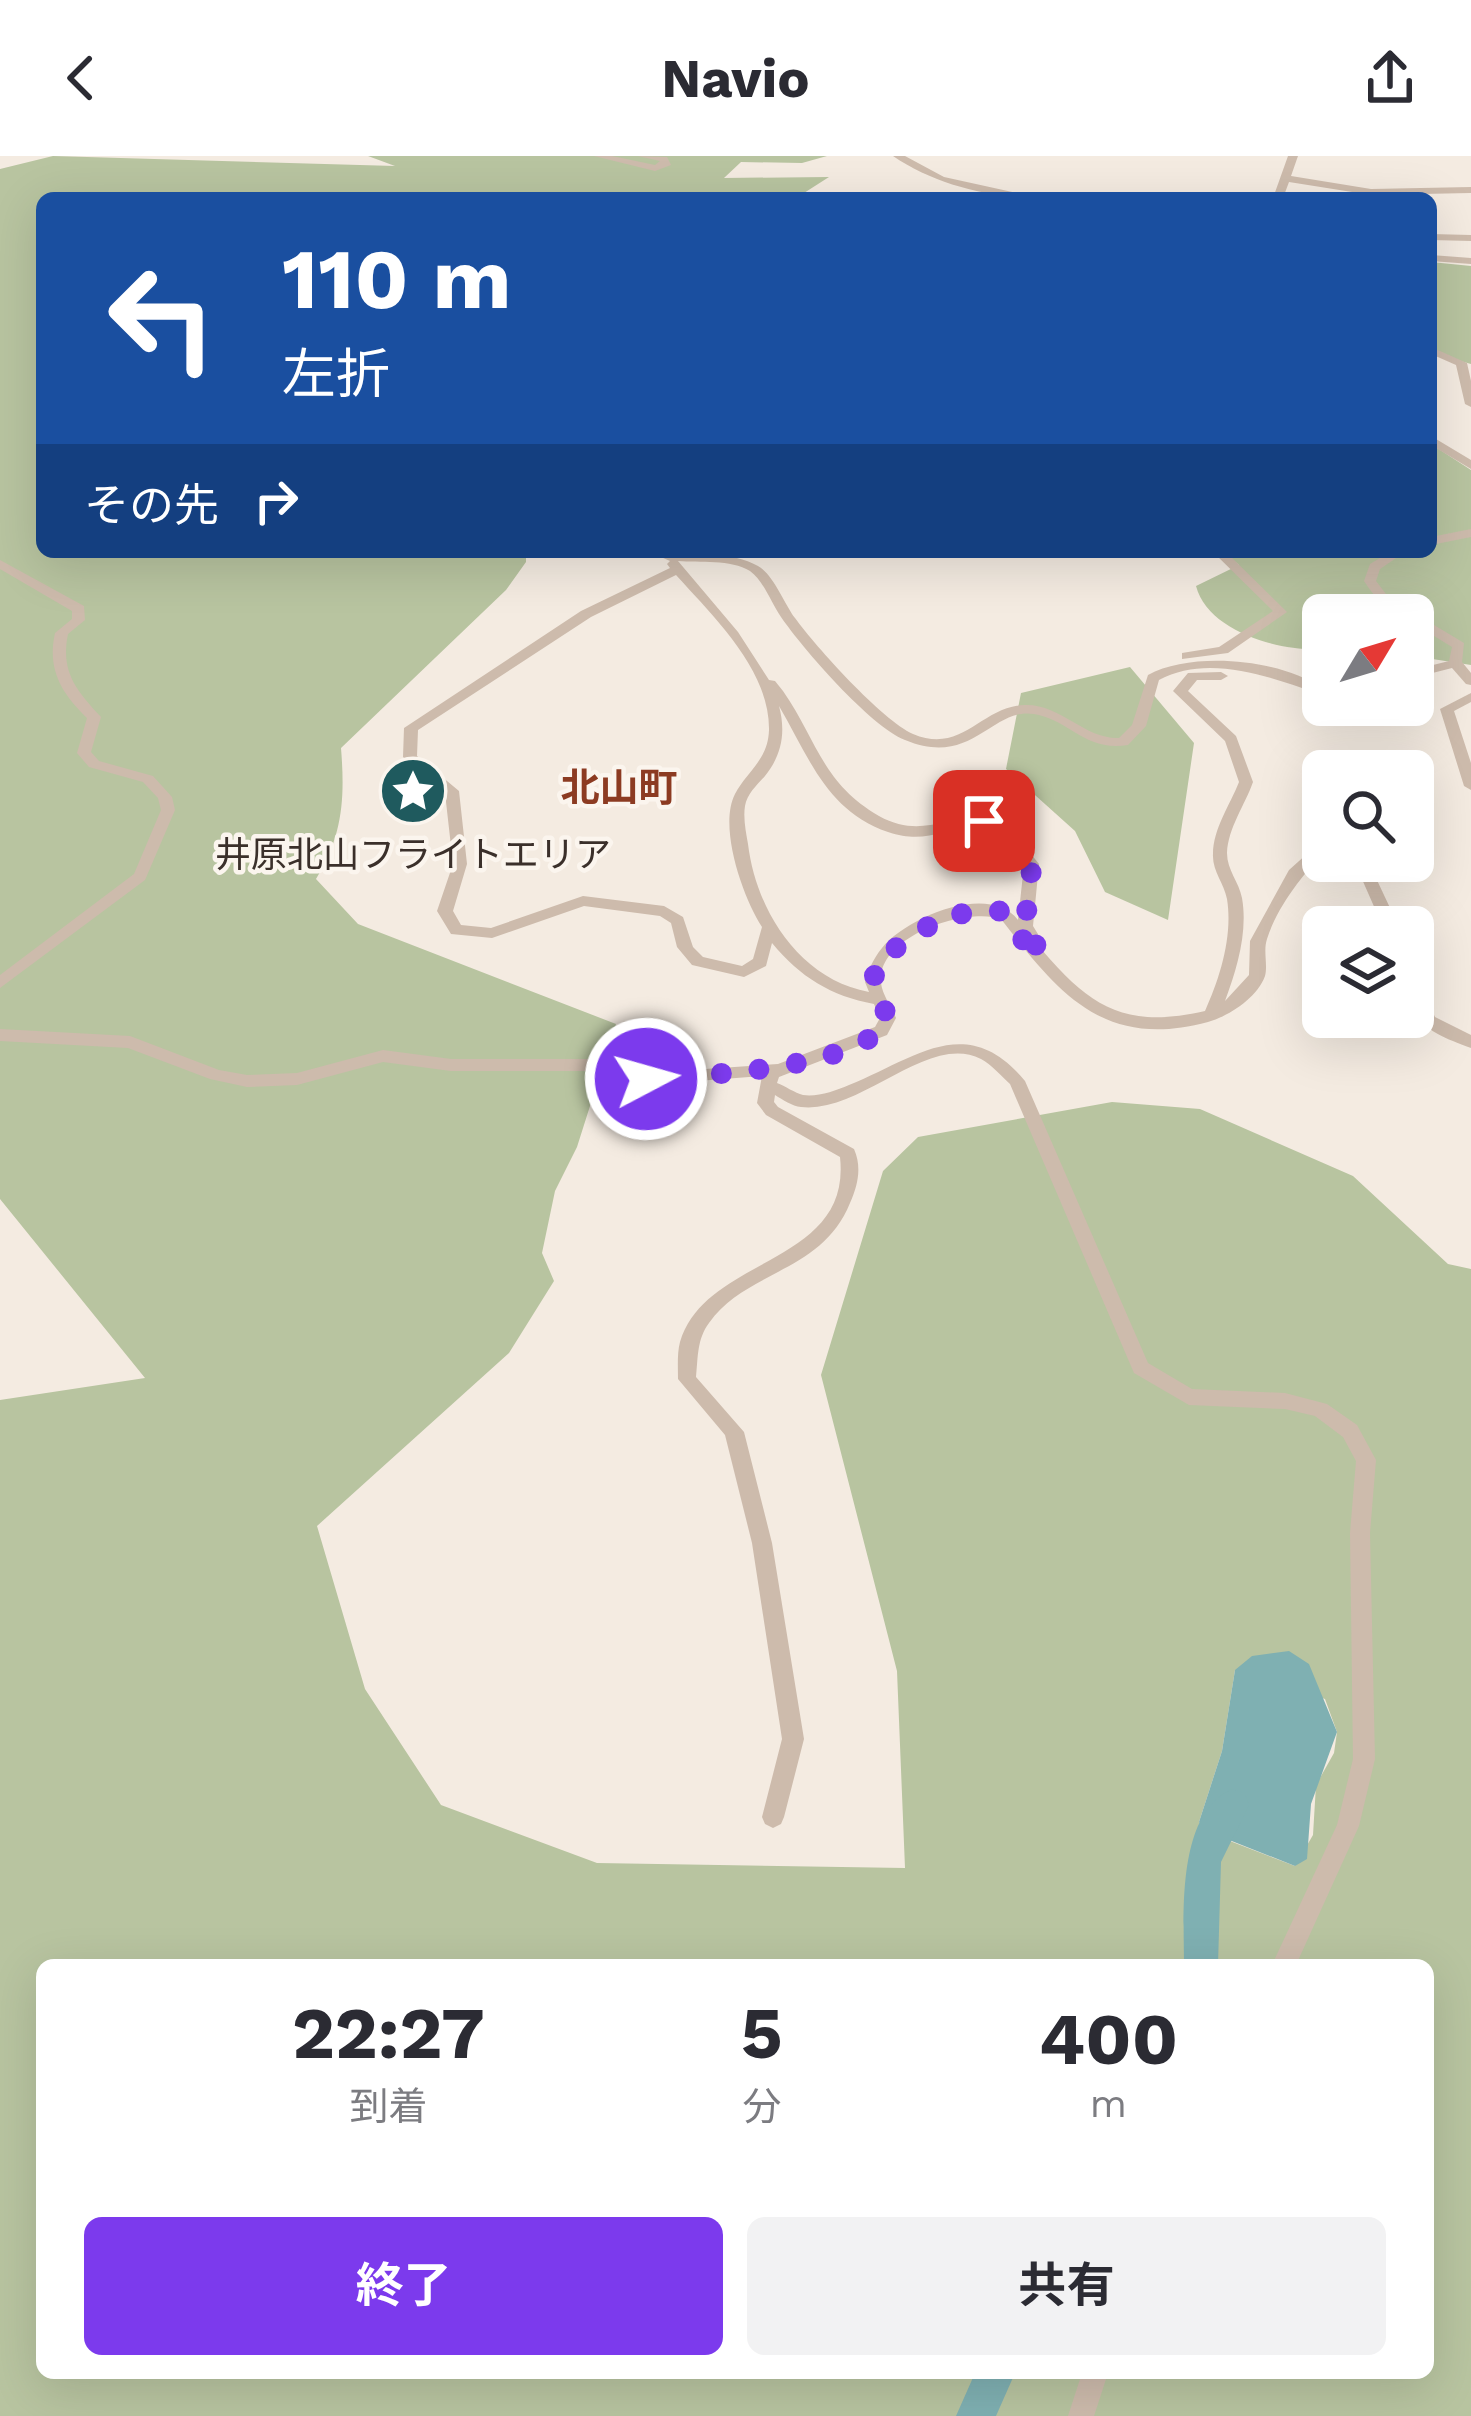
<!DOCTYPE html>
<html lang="ja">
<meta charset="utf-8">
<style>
:root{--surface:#fff;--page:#f2f2f3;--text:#2b2b33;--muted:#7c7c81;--accent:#7c3aed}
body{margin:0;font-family:"Work Sans","Noto Sans JP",sans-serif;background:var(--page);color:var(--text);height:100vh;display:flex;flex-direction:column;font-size:45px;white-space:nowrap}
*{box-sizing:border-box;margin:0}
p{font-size:39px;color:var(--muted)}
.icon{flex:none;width:66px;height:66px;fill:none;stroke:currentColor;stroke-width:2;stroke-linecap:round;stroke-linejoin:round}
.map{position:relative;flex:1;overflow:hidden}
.sheet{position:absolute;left:36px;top:1803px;width:1398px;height:420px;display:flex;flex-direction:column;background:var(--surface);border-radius:18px;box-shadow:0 12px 48px #0002}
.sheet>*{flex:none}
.top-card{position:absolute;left:36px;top:36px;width:1401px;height:366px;border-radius:18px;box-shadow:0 12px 48px #0002;background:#1a4fa0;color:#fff;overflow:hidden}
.needle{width:78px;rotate:52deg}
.buttons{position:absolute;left:1302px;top:438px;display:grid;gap:24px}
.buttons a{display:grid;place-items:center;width:132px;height:132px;border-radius:18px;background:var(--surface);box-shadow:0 12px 48px #0002;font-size:60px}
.pin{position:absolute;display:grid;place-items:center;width:102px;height:102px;color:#fff;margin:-51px;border-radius:24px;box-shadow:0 6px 18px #0006}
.me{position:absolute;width:132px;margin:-66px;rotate:84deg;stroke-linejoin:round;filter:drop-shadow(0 0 9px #0008)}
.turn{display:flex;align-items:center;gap:42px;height:252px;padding:0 48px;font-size:54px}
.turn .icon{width:156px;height:156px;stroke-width:2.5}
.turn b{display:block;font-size:84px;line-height:102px}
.then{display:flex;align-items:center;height:114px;padding:0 48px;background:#0003;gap:24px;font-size:45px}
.eta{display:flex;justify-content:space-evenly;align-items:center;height:204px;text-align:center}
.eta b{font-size:72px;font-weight:700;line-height:84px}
.cta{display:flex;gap:24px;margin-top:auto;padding:24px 48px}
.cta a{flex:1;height:138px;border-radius:18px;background:var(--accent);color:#fff;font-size:48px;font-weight:700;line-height:138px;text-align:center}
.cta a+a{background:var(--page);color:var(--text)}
header{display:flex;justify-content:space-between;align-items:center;height:156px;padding:0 48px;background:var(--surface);font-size:54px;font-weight:700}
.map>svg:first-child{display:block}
</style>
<header><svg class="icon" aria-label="back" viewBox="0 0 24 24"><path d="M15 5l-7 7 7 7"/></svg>Navio<svg class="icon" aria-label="share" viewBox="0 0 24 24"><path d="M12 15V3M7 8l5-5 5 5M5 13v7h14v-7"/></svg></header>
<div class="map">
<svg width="1471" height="2260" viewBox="0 0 1471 2260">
<rect width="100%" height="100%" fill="#f4ebe1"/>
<path fill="#b8c4a0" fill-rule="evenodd" d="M53,0L395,10L368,0H827L802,7L741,6L724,22L829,21L804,37L816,42H42V396H526V406L506,434L341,592C345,642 343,679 316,723L358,768L616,868L577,991L555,1035L542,1097L554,1125L509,1197L317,1370L365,1533L441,1649L597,1707L905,1712L897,1515L821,1219L883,1015L918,981L1112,946L1200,953L1353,1020L1448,1108L1471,1113V2260H0V1244L145,1222L0,1043V13ZM1235,1514L1325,1543L1337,1576L1334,1597L1316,1629L1313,1679L1295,1710L1204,1675L1199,1666L1222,1595ZM42,1809H1428V2217H42Z
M1431,106L1471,110V208L1431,197Z
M1431,288L1471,314V509L1413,500V459H1323V493C1281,496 1208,476 1196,430L1239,409L1223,396H1431Z
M1130,511L1194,587L1168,764L1105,736L1075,675L1006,613L1021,537Z"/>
<path fill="#7fb0b2" d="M1289,1495L1309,1508L1337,1576L1311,1648L1307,1703L1295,1710L1204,1674L1199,1666L1222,1595L1235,1514L1252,1500Z"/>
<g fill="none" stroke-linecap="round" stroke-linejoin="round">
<path fill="#7fb0b2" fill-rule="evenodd" d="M1233,1633L1245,1638L1249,1649L1221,1706L1218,1809H1184C1184,1760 1176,1656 1233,1633Z
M975,2217H1015L996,2260H956Z"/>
<path fill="#cdbbac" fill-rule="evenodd" d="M594,0H612L655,9L660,5L638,0L667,1L671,9L655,15Z
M893,0H905L944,21L1039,42C989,42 934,28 893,0Z
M1288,0H1298L1291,20L1371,33L1471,31V37L1371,39L1289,26L1283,42H1273Z
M1431,78L1471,79V85L1431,84Z
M1431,99L1471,102V108L1431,105Z
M1431,191L1467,207L1471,225V251L1465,248L1456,209L1431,198Z
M1431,280L1471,304V313L1431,289Z
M1471,373V381L1431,389V381Z
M1213,396H1226L1287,456L1228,497L1182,503V497L1219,491L1273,455Z
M1390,396H1405L1380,413L1376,425L1389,442L1464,487L1462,506L1471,517V529L1466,528L1452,512L1413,522V514L1449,505L1452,491L1413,467V459C1388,459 1377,444 1364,425L1370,408Z
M667,397C696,399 732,395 758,410C773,418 784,447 795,462C816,491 882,564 913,578C963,599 981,550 1025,549C1061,548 1084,583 1119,582L1132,569L1148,519C1192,495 1281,503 1321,532L1314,536C1267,520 1207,498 1159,524L1146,570L1128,589C1085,596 1070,564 1034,558C991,551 973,612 905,584C870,570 803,493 781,461C772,448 763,424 750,415C731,403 699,407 678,405L738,476L769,524L775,525L783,535C817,584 822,627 879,660C941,695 973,621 1039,708L1033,770L1041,783L1036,787C1088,849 1122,874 1205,855C1220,822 1233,780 1227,743C1224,727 1212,715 1213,698C1213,673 1230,649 1239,626L1225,585L1173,535L1188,517L1221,516L1228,520L1221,524H1197L1188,535L1236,580L1253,626C1245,649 1228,672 1227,697C1227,714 1239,726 1242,742C1248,776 1237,813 1225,845L1249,819L1250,785L1289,714L1318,688L1323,686V699C1301,719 1276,754 1267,783C1263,795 1268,809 1265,820C1257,842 1229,860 1208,866C1104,894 1059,838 1001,763C965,751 876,781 881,827C882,838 892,852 896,862L887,879L779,921L777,927C785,930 795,937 803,939C818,941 835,935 849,929C914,903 967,854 1025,925L1148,1207L1192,1233L1285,1237L1327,1248L1357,1269L1376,1304L1370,1377L1375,1603L1359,1670L1296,1809H1272L1337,1669L1353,1603L1350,1377L1356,1305L1343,1281L1315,1260L1285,1253L1189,1249L1134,1217L1010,928C1002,921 991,908 981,903C928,876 861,958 801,951C792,950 783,944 775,939L774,946L778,951L854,993C862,1011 858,1029 850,1047C822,1117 746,1114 709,1167C697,1183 698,1201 696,1221L744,1276L772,1387L804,1583L784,1661L781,1668L773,1672L765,1668L762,1661L782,1583L752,1387L725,1279L678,1223C678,1212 677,1197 680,1186C706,1099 852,1110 840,1001L766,959L757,947L762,920L646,929L598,915H451L383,906L297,929L247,931L210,923L128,892L0,885V873L130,880L219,914L247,919L297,917L383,894L451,903H598L646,917L778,908L875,871L880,862L874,848C831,840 800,821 772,787L766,810L744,821L692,809L677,791L671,767L660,760L584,750L492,782L451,778L437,755L453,708L445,637L403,601L404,572L581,455L670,412L667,408L670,405L661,401ZM676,419C713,460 770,514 769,574C768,604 748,614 735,638C718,671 743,742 762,771L753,803L742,810L703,801L693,791L683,761L664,750L583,740L491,772L461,769L453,755L467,708L459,635L417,600L418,574L591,461ZM779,550C808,599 826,655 888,676C949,697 962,638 1024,709L1018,764C989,726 906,762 882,792C873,803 869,813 865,826L869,836C799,823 756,754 748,688C746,676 743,662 745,650C747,638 757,629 765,620C782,599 786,576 779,550Z
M0,404L84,450L85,464L68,478C60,516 77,535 101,561L91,596L99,605L153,620L172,641L175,654L145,724L0,832V819L134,718L161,654L158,642L143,626L89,611L77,597L87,562C61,537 47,513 55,477L72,463V455L0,413Z
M1471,537V546L1454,555L1471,607V634L1464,630L1440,553Z
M1354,705H1368L1399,771H1383Z
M1413,827L1419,828L1435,861L1471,879V892C1432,877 1413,872 1413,827Z
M1082,2217H1108L1094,2260H1068Z"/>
</g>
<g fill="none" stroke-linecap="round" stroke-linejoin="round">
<path stroke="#7c3aed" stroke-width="21" stroke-dasharray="0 37.8" d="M646,923C697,919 867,914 888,862L873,826L878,804L945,759L1001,755L1036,801L1041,798L1025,770L1032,709L1001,674L984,665"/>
</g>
<defs>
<g id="sight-disc" transform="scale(3.45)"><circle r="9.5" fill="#1f5a5e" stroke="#fbf5ee"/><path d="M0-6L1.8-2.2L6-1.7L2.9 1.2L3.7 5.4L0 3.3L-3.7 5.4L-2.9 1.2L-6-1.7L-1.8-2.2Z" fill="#fff"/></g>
</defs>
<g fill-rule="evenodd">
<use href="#sight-disc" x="413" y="635"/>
</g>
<g text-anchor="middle" stroke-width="9" stroke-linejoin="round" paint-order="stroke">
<g font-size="36" fill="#3b302b" stroke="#fbf5ee">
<text x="413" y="711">井原北山フライトエリア</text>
</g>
<g font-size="39" font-weight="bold" fill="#8c3b22" stroke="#fbf5ee">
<text x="619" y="645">北山町</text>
</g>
</g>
</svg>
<div class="buttons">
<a><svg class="needle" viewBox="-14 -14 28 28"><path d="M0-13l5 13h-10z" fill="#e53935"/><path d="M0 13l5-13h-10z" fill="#7c7c81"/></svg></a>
<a><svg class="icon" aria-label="search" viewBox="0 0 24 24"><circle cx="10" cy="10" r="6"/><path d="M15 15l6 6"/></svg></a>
<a><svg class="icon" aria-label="layers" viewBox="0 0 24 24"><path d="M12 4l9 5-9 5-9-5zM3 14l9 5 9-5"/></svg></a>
</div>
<div class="pin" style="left:984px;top:665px;background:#d93025"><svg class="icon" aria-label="arrive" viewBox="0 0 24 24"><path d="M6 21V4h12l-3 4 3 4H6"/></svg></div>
<svg class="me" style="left:646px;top:923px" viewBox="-20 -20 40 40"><circle r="17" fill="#7c3aed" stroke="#fff" stroke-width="3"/><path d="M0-11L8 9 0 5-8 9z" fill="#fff"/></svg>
<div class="top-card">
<div class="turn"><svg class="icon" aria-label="left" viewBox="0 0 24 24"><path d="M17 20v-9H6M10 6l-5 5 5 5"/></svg><div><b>110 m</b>左折</div></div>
<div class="then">その先<svg class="icon" aria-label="right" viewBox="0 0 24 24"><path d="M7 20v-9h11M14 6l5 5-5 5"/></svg></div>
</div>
<section class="sheet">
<div class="eta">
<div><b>22:27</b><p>到着</p></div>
<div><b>5</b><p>分</p></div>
<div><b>400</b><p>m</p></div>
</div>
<div class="cta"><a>終了</a><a>共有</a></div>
</section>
</div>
